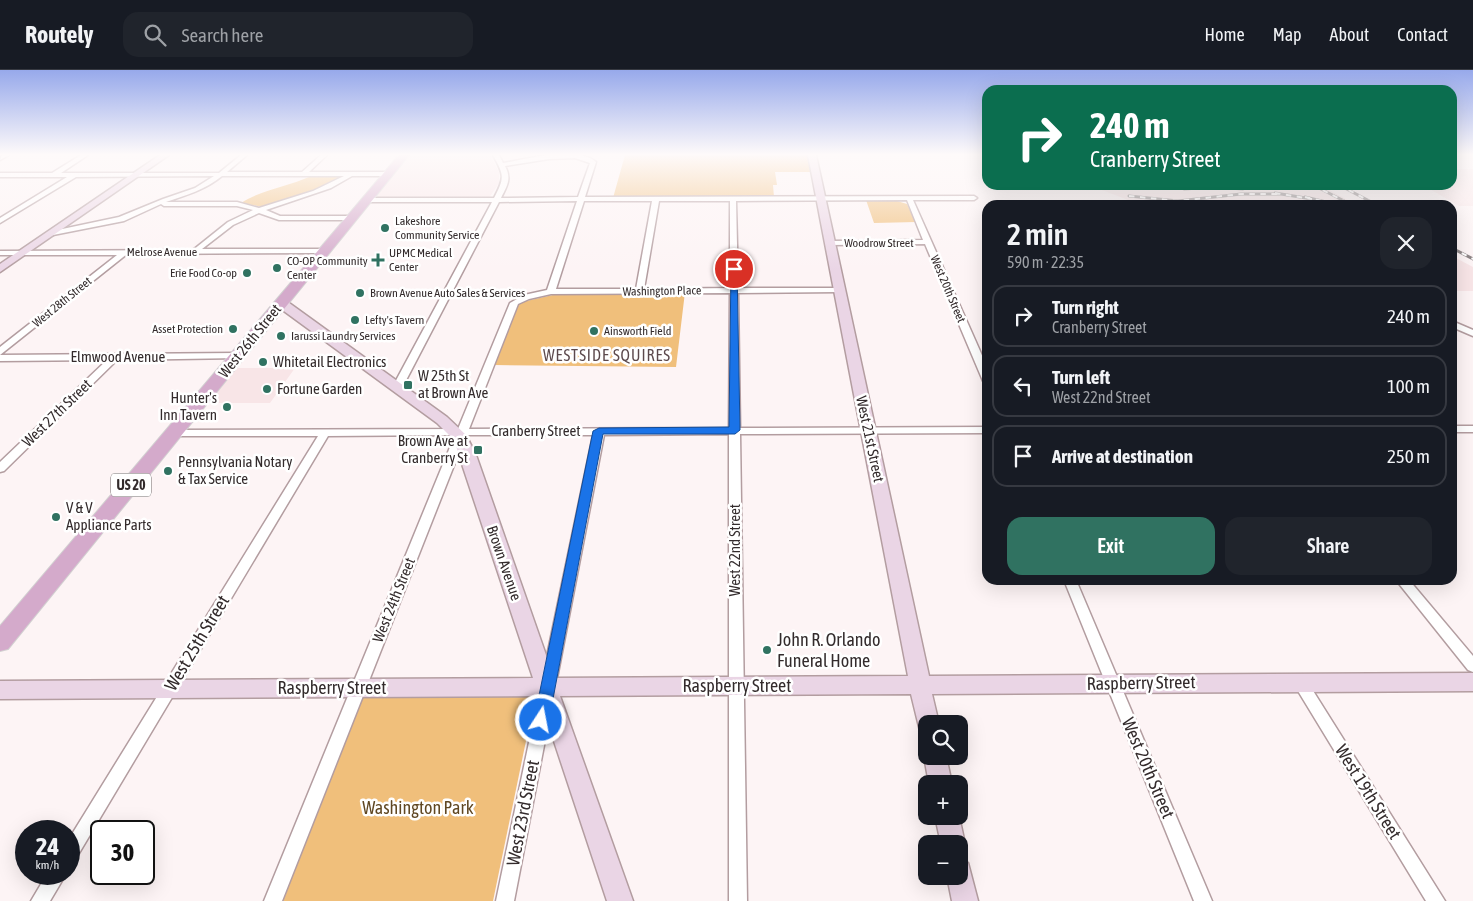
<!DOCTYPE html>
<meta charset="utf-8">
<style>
:root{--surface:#171b24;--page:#20242c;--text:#f1f3f6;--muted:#9ea1a6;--line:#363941;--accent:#307261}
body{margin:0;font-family:"Asap Condensed",sans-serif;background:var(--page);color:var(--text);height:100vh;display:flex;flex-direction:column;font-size:19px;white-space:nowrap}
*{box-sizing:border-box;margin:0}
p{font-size:16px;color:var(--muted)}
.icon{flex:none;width:28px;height:28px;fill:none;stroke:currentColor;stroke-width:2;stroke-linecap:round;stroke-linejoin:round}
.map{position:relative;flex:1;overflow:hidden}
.panel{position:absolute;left:982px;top:130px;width:475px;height:385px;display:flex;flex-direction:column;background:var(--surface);border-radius:15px;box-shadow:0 5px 20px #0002}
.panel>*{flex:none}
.guide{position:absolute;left:982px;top:15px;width:475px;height:105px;border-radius:15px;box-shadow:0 5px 20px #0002;background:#0b6e4f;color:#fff;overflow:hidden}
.tools{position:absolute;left:918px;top:645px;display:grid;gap:10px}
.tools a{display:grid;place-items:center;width:50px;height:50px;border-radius:10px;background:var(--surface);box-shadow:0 5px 20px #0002;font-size:25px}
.speed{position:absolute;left:15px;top:750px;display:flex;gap:10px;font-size:25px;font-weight:700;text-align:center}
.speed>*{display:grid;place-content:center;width:65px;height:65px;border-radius:50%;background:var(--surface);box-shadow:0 5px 20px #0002;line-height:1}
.speed small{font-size:12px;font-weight:400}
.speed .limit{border:2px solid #111;border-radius:8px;background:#fff;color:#111}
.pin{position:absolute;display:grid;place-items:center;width:42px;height:42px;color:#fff;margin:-21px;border:2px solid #fff;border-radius:50%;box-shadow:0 1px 5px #0007}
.me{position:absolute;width:55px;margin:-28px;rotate:11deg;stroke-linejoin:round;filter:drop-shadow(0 0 4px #0008)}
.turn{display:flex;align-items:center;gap:18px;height:105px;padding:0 25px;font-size:22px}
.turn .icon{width:65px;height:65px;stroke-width:2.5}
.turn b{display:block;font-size:35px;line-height:42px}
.round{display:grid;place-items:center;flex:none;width:52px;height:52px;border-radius:15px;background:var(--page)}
.head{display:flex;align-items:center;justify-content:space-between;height:85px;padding:0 25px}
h1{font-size:30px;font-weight:600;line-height:38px}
.cta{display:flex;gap:10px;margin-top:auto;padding:10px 25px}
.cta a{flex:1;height:58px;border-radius:15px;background:var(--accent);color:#fff;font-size:20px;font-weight:600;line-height:58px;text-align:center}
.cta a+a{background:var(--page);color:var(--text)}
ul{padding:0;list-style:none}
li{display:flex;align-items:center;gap:15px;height:62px;margin:0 10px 8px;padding:0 15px;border:2px solid var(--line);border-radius:15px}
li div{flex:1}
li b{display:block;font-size:19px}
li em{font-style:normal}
header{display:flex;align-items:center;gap:30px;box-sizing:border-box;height:70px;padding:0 25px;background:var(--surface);border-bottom:1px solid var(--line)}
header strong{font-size:24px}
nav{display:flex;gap:28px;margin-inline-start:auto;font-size:18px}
.search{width:350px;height:45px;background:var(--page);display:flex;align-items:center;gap:12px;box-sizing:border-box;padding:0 18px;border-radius:15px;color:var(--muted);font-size:19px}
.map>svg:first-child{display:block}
</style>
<header>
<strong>Routely</strong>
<div class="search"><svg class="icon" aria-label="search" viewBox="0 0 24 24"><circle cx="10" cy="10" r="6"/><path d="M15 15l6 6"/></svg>Search here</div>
<nav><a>Home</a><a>Map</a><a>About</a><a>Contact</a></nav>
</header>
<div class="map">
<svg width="1473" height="831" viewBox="0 0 1473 831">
<rect width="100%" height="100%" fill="#fdf4f5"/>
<path fill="#f8e5e7" d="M409,85H490L499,102V113L489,128H374Z
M1453,99H1473V136H1459L1423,115H1452Z
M1089,115H1320L1357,135H1141Z
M1452,186L1473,197V221H1453Z
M235,298H295L270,333H206Z"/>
<path fill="#f0bf7b" d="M625,85H809L812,102H775L777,115H773L774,127L613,128Z
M311,106H345L331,114L263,137L241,133C263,119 288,117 311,106Z
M866,130L897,131L907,134L916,152L874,153Z
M685,222L676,297L494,295L517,235L522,232L557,224Z
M530,625L533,628L534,632L493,831H283L363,627Z"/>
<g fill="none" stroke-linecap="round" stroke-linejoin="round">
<g stroke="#b39da0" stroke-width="3">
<path id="street" d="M2,85H9L0,90Z
M81,85H88L61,103H219L241,85H247L227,102H302L321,85H327L309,102H387L390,104L387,106H352L331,118L266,140L280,146H351L355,148L354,150H279L259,143L233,155L202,179H323L327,181L326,183L127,184L0,285V277L117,185H0V181L193,180L228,152L253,140L237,136H164L161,134L124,151L48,166V162L119,147L163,129L195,118L214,106L76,107L0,153V148L67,107H0V103H52ZM222,106H344L313,121L259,138L237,132H166C186,125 205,120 222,106Z
M493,85H499L503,93C528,89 576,75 596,92L585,127L974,126L977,128L974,130H913L988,299V314L983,311L925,174L830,175L826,173L830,171L923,170L907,130L736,131L738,218H839L843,220L839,222L738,223L740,358L988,357V363L740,364L747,831H729V364L604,365L514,831H496L593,365H466L282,831H264L455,365L328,366L75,790L69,792V769L318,366H174L169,363L174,360L458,359L510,233L524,225L547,220L577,131L499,132L402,318L397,321L392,318L492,132H366L363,130L366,128H494C505,107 504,105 493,85ZM575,88L590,93L578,127L501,128C507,116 512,109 505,96L549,89ZM584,131H652L636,219H556ZM659,131H730V218L644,219ZM730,223L729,358L469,359L518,234L529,229L551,224Z
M1452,251L1473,260V266L1452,257Z
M237,283L242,286L240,288L117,290L4,401L0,402V392L107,290L0,291V285Z
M1452,356H1473V362H1452Z
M1064,510H1076L1212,831H1194Z
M1396,510H1409L1473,586V602L1468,600Z
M1300,606L1305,608L1445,831H1426L1295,616L1293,612L1295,608Z
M47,804H66L50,831H31Z"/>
</g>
<g stroke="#b39da0" stroke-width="3">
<path id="secondary" d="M160,85H169L0,202V194Z
M808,85H816L929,606L1473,603V621L932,624L939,654H926V663L920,661L911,624L560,626L633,831H607L539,626L0,629V611L533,608L454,370L437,353L277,236L275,233L281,229L285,230L447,347L466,365L476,385L554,608L908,606Z
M926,681V686H946L952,714H929L924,686Z
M935,746H959L965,774L962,783L959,784V774H941Z
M959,790L968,793L978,831H952L947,806H959Z"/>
</g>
<g stroke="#d2d0d1" stroke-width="2">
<path id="primary" d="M399,85H409L8,579L0,581V556Z"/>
</g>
<use href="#street" fill="#fff" fill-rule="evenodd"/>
<use href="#secondary" fill="#ead5e5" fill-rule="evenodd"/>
<use href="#primary" fill="#d4aacb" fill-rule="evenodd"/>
<g stroke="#7e7677" stroke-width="3">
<path id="rail" d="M1313,115L1352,135
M1339,115L1377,135
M1184,119L1215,117L1243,119
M1275,123L1312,129
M1129,126L1178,131L1241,124H1281
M1305,127L1339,135
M1452,178L1473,189"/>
</g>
<use href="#rail" stroke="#fff" stroke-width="2" stroke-dasharray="5.5" stroke-linecap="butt"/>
</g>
<linearGradient id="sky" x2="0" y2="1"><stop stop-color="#97a9eb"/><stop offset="0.42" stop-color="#fefafa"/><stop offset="1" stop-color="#fefafa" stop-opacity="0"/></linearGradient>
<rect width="1473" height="201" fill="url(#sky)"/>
<path fill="#1a73e8" stroke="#114b97" d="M731,197L737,199L740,360L735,364H603L549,650L547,654L541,656L536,654L534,650L593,361L599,358L729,357Z"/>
<g fill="#307261" stroke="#fff" stroke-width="2">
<circle cx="385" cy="158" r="5"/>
<path d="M375.5 182.5h5v5h5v5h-5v5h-5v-5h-5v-5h5z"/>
<circle cx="277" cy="198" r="5"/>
<circle cx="247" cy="203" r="5"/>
<circle cx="360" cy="223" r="5"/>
<circle cx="355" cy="250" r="5"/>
<circle cx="233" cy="259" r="5"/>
<circle cx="594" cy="261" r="5"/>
<circle cx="281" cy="266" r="5"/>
<circle cx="263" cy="292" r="5"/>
<rect x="403" y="310" width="10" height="10" rx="2.5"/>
<circle cx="267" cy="319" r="5"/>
<circle cx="227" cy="337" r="5"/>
<rect x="473" y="375" width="10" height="10" rx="2.5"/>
<circle cx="168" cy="401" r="5"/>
<circle cx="56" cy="447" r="5"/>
<circle cx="767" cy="580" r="5"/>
</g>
<g text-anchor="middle" stroke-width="5" stroke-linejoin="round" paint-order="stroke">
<g font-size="12" fill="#332b2c" stroke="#fff" text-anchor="start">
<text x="395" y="155">Lakeshore<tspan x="395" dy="14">Community Service</tspan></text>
<text x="389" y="187">UPMC Medical<tspan x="389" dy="14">Center</tspan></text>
<text x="287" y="195">CO-OP Community<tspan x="287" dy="14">Center</tspan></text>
<text x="237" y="207" text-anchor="end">Erie Food Co-op</text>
<text x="370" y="227">Brown Avenue Auto Sales &amp; Services</text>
<text x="365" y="254">Lefty's Tavern</text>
<text x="223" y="263" text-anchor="end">Asset Protection</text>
<text x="604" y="265">Ainsworth Field</text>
<text x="291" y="270">Iarussi Laundry Services</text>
</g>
<g font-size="12" fill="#332b2c" stroke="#fff">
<text x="879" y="177">Woodrow Street</text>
<text x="162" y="186">Melrose Avenue</text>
<text transform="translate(948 219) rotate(67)" y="4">West 20th Street</text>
<text transform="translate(662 221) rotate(-1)" y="4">Washington Place</text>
<text transform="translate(62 232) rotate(-39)" y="4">West 28th Street</text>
</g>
<rect fill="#fff" stroke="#706b6b" stroke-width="1" x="111" y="403.5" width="40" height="23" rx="4"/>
<g font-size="14" font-weight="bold" fill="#332b2c">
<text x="131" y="420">US 20</text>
</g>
<g font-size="15" fill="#332b2c" stroke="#fff">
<text transform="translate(250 271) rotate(-51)" y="5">West 26th Street</text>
<text x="118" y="292">Elmwood Avenue</text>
<text transform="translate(57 343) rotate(-44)" y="5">West 27th Street</text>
<text x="536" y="366">Cranberry Street</text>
<text transform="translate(870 369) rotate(78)" y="5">West 21st Street</text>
<text transform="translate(735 480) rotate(-90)" y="5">West 22nd Street</text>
<text transform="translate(504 493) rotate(71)" y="5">Brown Avenue</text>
<text transform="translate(394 530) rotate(-68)" y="5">West 24th Street</text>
</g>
<g font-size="15" fill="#332b2c" stroke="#fff" text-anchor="start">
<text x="273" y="297">Whitetail Electronics</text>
<text x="418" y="311">W 25th St<tspan x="418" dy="17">at Brown Ave</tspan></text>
<text x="277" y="324">Fortune Garden</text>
<text x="217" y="333" text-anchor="end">Hunter's<tspan x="217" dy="17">Inn Tavern</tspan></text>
<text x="468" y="376" text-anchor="end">Brown Ave at<tspan x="468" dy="17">Cranberry St</tspan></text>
<text x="178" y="397">Pennsylvania Notary<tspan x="178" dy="17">&amp; Tax Service</tspan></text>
<text x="66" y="443">V &amp; V<tspan x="66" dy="17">Appliance Parts</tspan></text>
</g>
<g font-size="16" letter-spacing="1" fill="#5c494c" stroke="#fff">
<text x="607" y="291">WESTSIDE SQUIRES</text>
</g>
<g font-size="18" fill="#332b2c" stroke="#fff" text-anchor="start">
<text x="777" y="576">John R. Orlando<tspan x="777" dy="21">Funeral Home</tspan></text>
</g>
<g font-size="18" fill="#332b2c" stroke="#fff">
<text transform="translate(197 573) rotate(-59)" y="6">West 25th Street</text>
<text transform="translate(1141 613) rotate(-1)" y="6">Raspberry Street</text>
<text x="737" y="622">Raspberry Street</text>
<text x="332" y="624">Raspberry Street</text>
<text transform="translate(1148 698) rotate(67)" y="6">West 20th Street</text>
<text transform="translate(1368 722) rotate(58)" y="6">West 19th Street</text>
<text transform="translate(523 743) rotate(-79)" y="6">West 23rd Street</text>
</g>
<g font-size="18" fill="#604722" stroke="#fff">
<text x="418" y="744">Washington Park</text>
</g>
</g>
</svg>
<div class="tools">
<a><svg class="icon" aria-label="search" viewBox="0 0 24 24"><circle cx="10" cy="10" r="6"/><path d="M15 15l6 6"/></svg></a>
<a>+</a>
<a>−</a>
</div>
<div class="speed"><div>24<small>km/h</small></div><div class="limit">30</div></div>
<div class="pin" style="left:734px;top:199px;background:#d93025"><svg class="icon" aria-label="arrive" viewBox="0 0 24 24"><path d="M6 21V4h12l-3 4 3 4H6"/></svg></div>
<svg class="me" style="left:541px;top:650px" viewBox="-20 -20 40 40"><circle r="17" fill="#1a73e8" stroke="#fff" stroke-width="3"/><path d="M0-11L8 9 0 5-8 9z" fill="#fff"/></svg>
<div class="guide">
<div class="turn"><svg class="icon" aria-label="right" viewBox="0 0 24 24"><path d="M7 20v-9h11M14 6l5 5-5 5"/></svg><div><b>240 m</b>Cranberry Street</div></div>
</div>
<section class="panel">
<div class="head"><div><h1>2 min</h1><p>590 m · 22:35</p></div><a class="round"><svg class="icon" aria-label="close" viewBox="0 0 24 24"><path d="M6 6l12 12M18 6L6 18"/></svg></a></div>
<ul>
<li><svg class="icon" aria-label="right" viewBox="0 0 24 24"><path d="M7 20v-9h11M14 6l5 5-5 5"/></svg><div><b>Turn right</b><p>Cranberry Street</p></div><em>240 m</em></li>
<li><svg class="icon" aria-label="left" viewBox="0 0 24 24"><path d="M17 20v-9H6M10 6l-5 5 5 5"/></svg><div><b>Turn left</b><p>West 22nd Street</p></div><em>100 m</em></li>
<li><svg class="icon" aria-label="arrive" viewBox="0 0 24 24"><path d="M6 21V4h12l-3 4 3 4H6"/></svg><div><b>Arrive at destination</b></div><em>250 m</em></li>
</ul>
<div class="cta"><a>Exit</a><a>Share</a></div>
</section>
</div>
